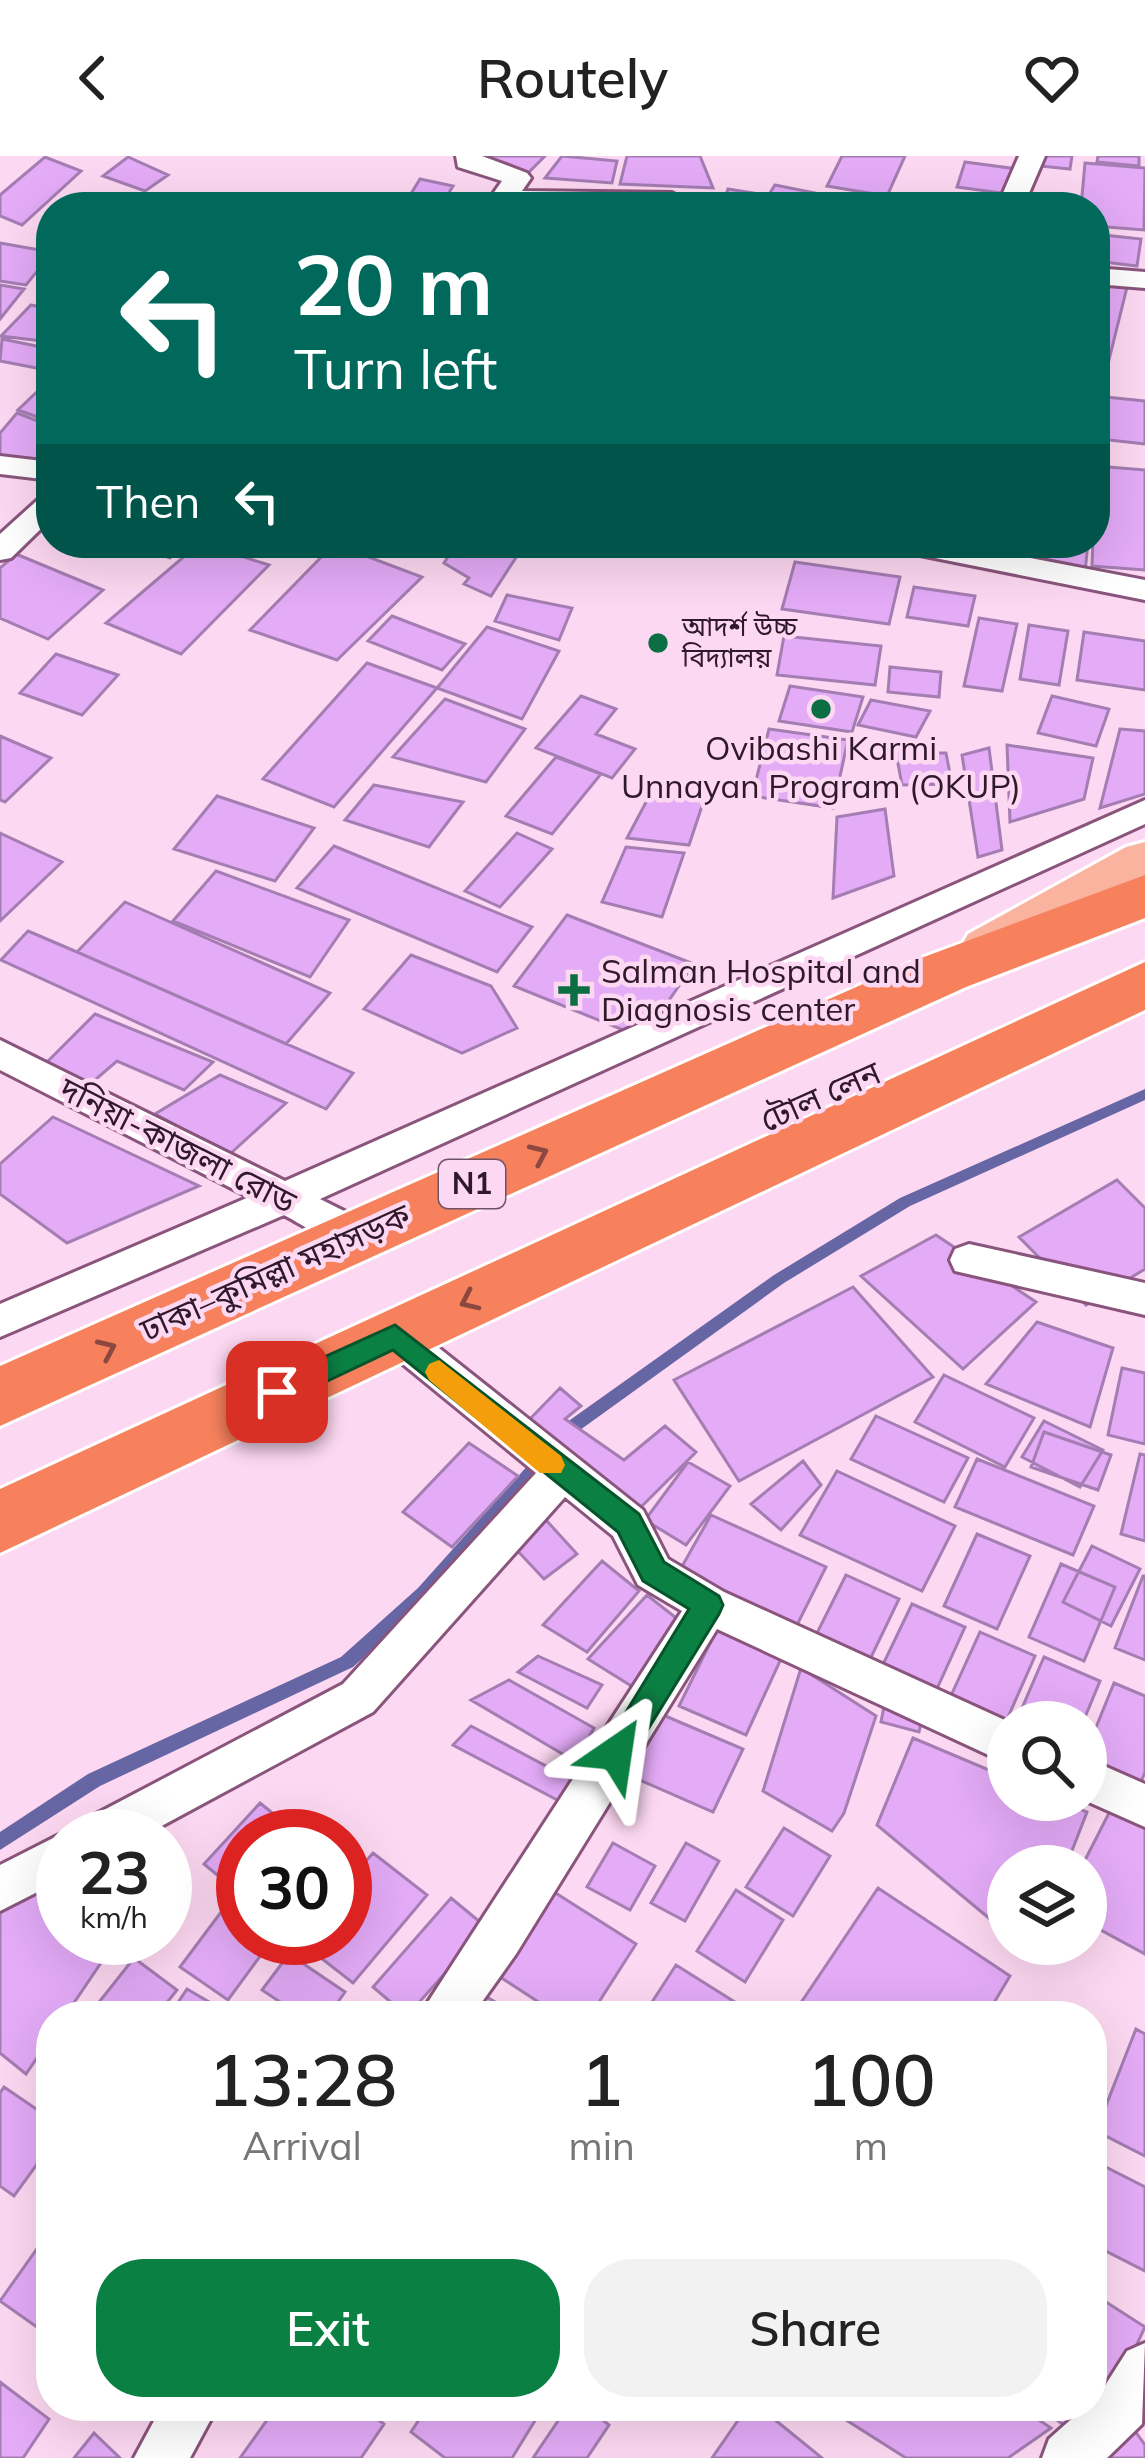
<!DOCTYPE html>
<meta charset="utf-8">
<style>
:root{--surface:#fff;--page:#f2f2f2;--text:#222;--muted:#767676;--accent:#0b8043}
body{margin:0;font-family:Mulish,"Noto Sans Bengali",sans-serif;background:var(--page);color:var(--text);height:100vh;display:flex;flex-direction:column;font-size:45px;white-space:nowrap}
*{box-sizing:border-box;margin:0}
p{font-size:39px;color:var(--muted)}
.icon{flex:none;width:66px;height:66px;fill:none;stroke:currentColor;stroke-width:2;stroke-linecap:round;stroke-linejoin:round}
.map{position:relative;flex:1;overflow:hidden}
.side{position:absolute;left:36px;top:1845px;width:1071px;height:420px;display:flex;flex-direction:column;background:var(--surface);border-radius:48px;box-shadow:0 12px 48px #0002}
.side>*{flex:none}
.hud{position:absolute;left:36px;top:36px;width:1074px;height:366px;border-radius:48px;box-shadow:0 12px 48px #0002;background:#00695c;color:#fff;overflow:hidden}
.tools{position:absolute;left:987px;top:1545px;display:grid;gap:24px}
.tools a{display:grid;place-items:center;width:120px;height:120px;border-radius:50%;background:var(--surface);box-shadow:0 12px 48px #0002;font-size:60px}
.speed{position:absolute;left:36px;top:1653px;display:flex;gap:24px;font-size:60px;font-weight:700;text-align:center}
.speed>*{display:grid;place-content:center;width:156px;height:156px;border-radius:50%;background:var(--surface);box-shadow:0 12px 48px #0002;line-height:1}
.speed small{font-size:30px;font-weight:400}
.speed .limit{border:18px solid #d22;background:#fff;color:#111}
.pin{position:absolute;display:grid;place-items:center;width:102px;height:102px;color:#fff;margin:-51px;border-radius:24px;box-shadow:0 6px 18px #0006}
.me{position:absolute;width:132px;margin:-66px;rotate:32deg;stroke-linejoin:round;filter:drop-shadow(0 0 9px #0008)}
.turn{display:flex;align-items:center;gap:42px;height:252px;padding:0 60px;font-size:54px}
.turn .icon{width:156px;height:156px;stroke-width:2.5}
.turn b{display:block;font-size:84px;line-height:102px}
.then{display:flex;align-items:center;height:114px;padding:0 60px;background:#0003;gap:24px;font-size:45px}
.eta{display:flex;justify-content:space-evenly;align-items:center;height:204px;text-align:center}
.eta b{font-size:72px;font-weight:600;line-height:84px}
.action{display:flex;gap:24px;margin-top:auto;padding:24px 60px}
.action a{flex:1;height:138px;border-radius:48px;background:var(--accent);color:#fff;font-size:48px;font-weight:600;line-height:138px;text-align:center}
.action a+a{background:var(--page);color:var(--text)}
header{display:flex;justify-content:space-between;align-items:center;height:156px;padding:0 60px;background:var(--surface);font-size:54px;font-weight:600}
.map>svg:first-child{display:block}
</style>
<header><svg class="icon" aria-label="back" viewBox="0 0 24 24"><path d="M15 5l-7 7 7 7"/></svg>Routely<svg class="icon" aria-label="heart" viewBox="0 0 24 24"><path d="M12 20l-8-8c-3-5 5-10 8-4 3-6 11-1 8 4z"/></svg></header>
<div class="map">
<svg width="1145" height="2302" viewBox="0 0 1145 2302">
<rect width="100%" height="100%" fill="#fdd8f2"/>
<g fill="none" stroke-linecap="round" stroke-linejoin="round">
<path fill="#6766a4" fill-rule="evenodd" d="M1145,933V944L910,1050L784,1127L580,1274C573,1282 566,1294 554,1290L552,1285L570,1264L774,1119L900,1042Z
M544,1296L550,1298L552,1303L550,1308L430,1442L353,1511L100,1630L0,1694V1676L88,1618L341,1501L418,1432L538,1298Z"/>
</g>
<path fill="#e4abf7" stroke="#a47db2" stroke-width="3" d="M485,0H545L527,18L480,4Z
M562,0L617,5L612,27L545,22Z
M627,0H700L713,32L620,28Z
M842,0H905L887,40L827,30Z
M1042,0H1072L1070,13L1040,10Z
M1098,0H1139V10L1097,6Z
M45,1L81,15L22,69L0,60V39Z
M128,1L168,19L145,35L103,20Z
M965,6L1032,15L1024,40L957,31Z
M1085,7L1145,12L1144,74L1095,70V51H1081Z
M420,23L453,30L440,51H403Z
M775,29L815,37L806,51H761Z
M728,33L759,38L754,51H722Z
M1095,78L1141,83L1137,110L1095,105Z
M0,87L51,96V98L26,129L0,125Z
M1095,122L1128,127L1104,224L1095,222Z
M0,129L24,133L0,163Z
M31,149L51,153V186L1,180Z
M2,183L51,193V209L47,214L0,205Z
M44,229L51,230V266L18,254Z
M1106,241L1145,245V288L1100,283Z
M17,257L51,270V297L30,310L0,306V277Z
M1096,310L1145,314V414L1092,410Z
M132,387H186L170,402Z
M200,387L269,409L181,498L106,467Z
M457,387H478L517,400L491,440L464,428L469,422L444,407Z
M678,387H763L760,399Z
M1005,387H1088L1085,416L1003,407Z
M334,388L422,421L337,504L250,474Z
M16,398L103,434L48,483L0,462V412Z
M795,406L900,421L889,468L782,453Z
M914,431L975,440L968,470L907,461Z
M507,439L572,452L559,484L495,465Z
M392,460L465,488L442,514L368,485Z
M979,462L1017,468L1002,535L964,530Z
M1029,469L1068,475L1059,529L1020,523Z
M487,471L559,495L522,563L437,532Z
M1084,476L1145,485V534L1077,524Z
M784,480L881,490L875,529L777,519Z
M56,498L118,519L82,559L20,537Z
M367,507L437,532L334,651L263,623Z
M890,511L941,516L939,541L888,536Z
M790,530L863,541L852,576L779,565Z
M581,540L616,553L596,578L635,593L612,622L536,592Z
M1052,540L1109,553L1096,590L1038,577Z
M445,543L525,573L486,626L393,601Z
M871,544L930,555L916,581L858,569Z
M769,573L848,584L833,652L752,640Z
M1120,573L1145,575V638L1100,652Z
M0,580L51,602L5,646L0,644Z
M1007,589L1093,602L1084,643L1010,666Z
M989,592L1002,694L978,701L962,599Z
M896,597H946L952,628L902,629Z
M556,601L601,618L552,678L506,660Z
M374,629L463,646L429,691L345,664Z
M653,633L704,644L689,689L627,682Z
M217,640L314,672L275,725L174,693Z
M885,653L894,720L833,742L837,661Z
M0,677L62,706L0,765Z
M517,677L552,693L500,751L465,735Z
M334,690L532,771L497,816L297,732Z
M626,691L684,697L662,761L602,746Z
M216,715L349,764L310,821L173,765Z
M125,746L330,837L286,888L77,796Z
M567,759L694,808L643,882L514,830Z
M28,775L77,796L353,917L326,953L1,804Z
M411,799L491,830L517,872L462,897L364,853Z
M95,858L213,906L184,934L117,905L88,930L45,908Z
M220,919L286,947L230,998L155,958Z
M53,961L199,1030L67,1087L0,1038V1008Z
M1117,1024L1145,1052V1113L1086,1149L1019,1081Z
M936,1079L1036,1146L963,1213L861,1120Z
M853,1131L933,1221L739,1325L674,1224Z
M1037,1166L1113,1192L1090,1271L986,1228Z
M1122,1212L1145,1217V1288L1108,1279Z
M944,1219L1034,1262L1005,1311L915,1266Z
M560,1232L581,1250L565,1263L624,1304L665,1270L696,1296L640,1352L527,1266Z
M876,1260L968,1302L944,1346L851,1303Z
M1044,1265L1103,1294L1080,1331L1022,1301Z
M1044,1276L1111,1299L1098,1334L1031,1311Z
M469,1287L518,1320L452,1391L403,1356Z
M1140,1298L1145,1299V1385L1121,1378Z
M977,1303L1094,1350L1073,1399L955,1351Z
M803,1305L821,1329L781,1374L751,1348Z
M688,1306L730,1330L686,1389L645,1364Z
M837,1315L955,1370L922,1435L800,1379Z
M711,1359L826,1411L794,1475L676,1421Z
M546,1364L577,1398L544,1423L513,1390Z
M977,1378L1030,1400L997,1473L944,1450Z
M1092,1390L1140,1413L1111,1470L1063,1446Z
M602,1405L639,1435L587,1496L543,1469Z
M1061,1408L1115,1431L1084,1505L1029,1481Z
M846,1419L899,1443L863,1518L809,1493Z
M1143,1420H1145V1504L1115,1492Z
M647,1439L685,1469L633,1531L588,1503Z
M912,1448L965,1471L930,1548L876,1523Z
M721,1465L786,1492L746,1579L679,1550Z
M980,1476L1035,1500L1001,1577L945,1553Z
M538,1500L602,1529L587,1552L518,1516Z
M1044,1501L1100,1525L1083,1566H1016Z
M801,1512L876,1560L844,1657L832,1675L763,1635Z
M509,1524L594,1572L576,1606L471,1544Z
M1114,1527L1145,1540V1616L1139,1631L1086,1607V1596Z
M886,1540L925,1550L919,1576L881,1566Z
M656,1556L743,1593L713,1656L626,1618Z
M471,1570L578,1627L561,1646L453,1589Z
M913,1582L1008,1622V1644H1059L1087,1656L1066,1710H1008V1778L877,1669Z
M260,1647L295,1675L290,1680H243L240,1738L204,1708Z
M1111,1653L1145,1671V1798L1086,1766V1710H1082Z
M784,1672L830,1700L793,1760L746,1731Z
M613,1687L655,1710L630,1754L587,1731Z
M686,1687L719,1705L685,1765L651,1747Z
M373,1697L427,1739L353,1827L298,1784L345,1782V1729Z
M35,1727L63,1753V1782H95L109,1795L65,1860H51V1881L26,1918L0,1897V1756Z
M878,1732L1010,1820L986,1860H792Z
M736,1734L783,1764L745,1826L697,1795Z
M554,1736L636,1788L590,1860H560L497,1819Z
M451,1742L486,1771L407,1860L373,1831Z
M224,1752L243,1765V1782L272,1784L228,1844L180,1811Z
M289,1798L345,1836L328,1860H301L262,1834Z
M134,1802L177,1834L156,1860H88Z
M676,1809L738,1848L731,1860H643Z
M472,1832L518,1860H454Z
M187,1833L233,1860H169Z
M1136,1873L1145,1878V2000L1096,1975Z
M4,1931L51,1963V1989L14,2040L0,2030V1937Z
M1092,2004L1145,2031V2115L1092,2088Z
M51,2073V2181L0,2145Z
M1092,2137L1145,2171L1111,2244L1092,2232Z
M0,2226L49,2263L23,2302H0Z
M277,2250H361L384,2268L361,2302H240Z
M428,2250H544L512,2302H445L411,2276Z
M568,2250H586L609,2269L587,2302H533Z
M748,2250H758L822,2302H712Z
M851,2250H1018L1051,2272L1008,2302H906L843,2262Z
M1037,2250H1084L1071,2274Z
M1130,2268L1145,2289V2302H1078Z
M94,2277L120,2302H74Z"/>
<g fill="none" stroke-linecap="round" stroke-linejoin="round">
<g stroke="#8a557c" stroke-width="6">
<path id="street" d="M456,0H482L527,17L531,22L522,35L672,37L695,51H494L488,45L502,25L458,11Z
M1019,0H1045L1023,51H997Z
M1095,112L1145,116V132L1095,128Z
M0,300L51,306V324L0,318Z
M51,338V363L11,402L0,404V378L41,341Z
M890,387H953L1145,424V444L905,396Z
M1145,644V668L320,1043L370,1068L376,1079L370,1090C343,1099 309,1072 284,1059L0,1181V1148L249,1041L0,914V884L285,1025Z
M969,1088L1145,1127V1159L955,1115L950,1104L955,1093Z
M396,1164L410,1169L643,1354L668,1403L724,1436L1009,1566L1008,1608L717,1473L516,1798L472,1860H419L682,1455L638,1429L613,1380L565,1341L373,1556L143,1680H76L83,1665L343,1528L536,1317L382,1191L376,1180L382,1169Z
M1086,1602L1145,1628V1671L1084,1644Z
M63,1677L70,1680H63V1723L0,1755V1709Z
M1145,2187L1142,2268L1107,2302H1042L1049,2283L1086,2250H1092L1127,2195Z
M162,2250H218L190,2302H134Z"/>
</g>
<g stroke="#fff" stroke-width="6">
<path id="primary" d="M1145,686V729L1008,806L988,812L968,806L960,792L968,778L1126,691Z"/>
</g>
<g stroke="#fff" stroke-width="6">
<path id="highway" d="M1145,719V762L966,831L0,1270V1210L924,801Z
M1145,806V854L0,1397V1333Z"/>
</g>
<use href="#street" fill="#fff" fill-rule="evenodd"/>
<use href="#primary" fill="#fab39e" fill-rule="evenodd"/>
<use href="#highway" fill="#f7815d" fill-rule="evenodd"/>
</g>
<defs><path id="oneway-chevron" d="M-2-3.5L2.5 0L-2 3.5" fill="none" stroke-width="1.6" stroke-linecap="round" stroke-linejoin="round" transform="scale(3)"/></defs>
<g stroke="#8a4841">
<use href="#oneway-chevron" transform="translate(539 998) rotate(-24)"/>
<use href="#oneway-chevron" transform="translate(469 1145) rotate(155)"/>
<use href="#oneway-chevron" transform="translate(107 1193) rotate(-24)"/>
</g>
<path fill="#0b8043" stroke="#07532c" stroke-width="3" d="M395,1169L639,1358L664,1406L719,1440L723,1449L719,1458L627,1607L616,1612L605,1607L601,1597L689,1453L643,1425L618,1376L393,1194L287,1244H267L263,1236L267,1227Z"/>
<path fill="#f59e0b" d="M439,1204L561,1300L565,1309L561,1317H540L429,1224L425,1216L429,1208Z"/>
<g fill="#0c6e43" stroke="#fdd8f2" stroke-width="4.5">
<circle cx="658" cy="487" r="12"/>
<circle cx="821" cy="553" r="12"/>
<path d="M568 816h12v12h12v12h-12v12h-12v-12h-12v-12h12z"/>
</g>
<g text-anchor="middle" stroke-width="9" stroke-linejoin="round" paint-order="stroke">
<g font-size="27" fill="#30192a" stroke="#fdd8f2" text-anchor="start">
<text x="682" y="480">আদর্শ উচ্চ<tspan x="682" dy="31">বিদ্যালয়</tspan></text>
</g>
<rect fill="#fdd8f2" stroke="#6e5266" stroke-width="3" x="439" y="1004" width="66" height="48" rx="9"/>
<g font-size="30" font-weight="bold" fill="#30192a">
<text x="472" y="1038">N1</text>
</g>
<g font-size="33" fill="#30192a" stroke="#fdd8f2">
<text x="821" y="604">Ovibashi Karmi<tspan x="821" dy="38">Unnayan Program (OKUP)</tspan></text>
<text x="601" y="827" text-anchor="start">Salman Hospital and<tspan x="601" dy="38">Diagnosis center</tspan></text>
</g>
<g font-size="33" fill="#30192a" stroke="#fdd8f2">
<text transform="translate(820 940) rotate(-24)" y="12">টোল লেন</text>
<text transform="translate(178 989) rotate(27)" y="12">দনিয়া-কাজলা রোড</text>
<text transform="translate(275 1116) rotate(-24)" y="12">ঢাকা–কুমিল্লা মহাসড়ক</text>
</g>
</g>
</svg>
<div class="tools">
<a><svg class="icon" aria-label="search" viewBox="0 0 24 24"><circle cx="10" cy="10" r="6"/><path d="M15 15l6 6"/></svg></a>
<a><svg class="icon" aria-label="layers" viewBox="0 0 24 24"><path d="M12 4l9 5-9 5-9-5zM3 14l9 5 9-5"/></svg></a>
</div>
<div class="speed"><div>23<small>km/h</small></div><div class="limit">30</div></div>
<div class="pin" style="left:277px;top:1236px;background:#d93025"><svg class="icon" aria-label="arrive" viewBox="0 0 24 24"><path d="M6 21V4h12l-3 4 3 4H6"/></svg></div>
<svg class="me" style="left:616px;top:1597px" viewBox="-20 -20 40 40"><path d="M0-17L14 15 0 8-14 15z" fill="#0b8043" stroke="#fff" stroke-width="4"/></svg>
<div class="hud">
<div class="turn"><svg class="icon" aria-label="left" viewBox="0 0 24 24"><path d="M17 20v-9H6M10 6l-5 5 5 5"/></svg><div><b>20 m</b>Turn left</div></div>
<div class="then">Then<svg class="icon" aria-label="left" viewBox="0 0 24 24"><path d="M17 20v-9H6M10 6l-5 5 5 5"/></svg></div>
</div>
<section class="side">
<div class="eta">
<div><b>13:28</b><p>Arrival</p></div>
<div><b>1</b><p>min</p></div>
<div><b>100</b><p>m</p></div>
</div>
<div class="action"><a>Exit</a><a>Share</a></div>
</section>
</div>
